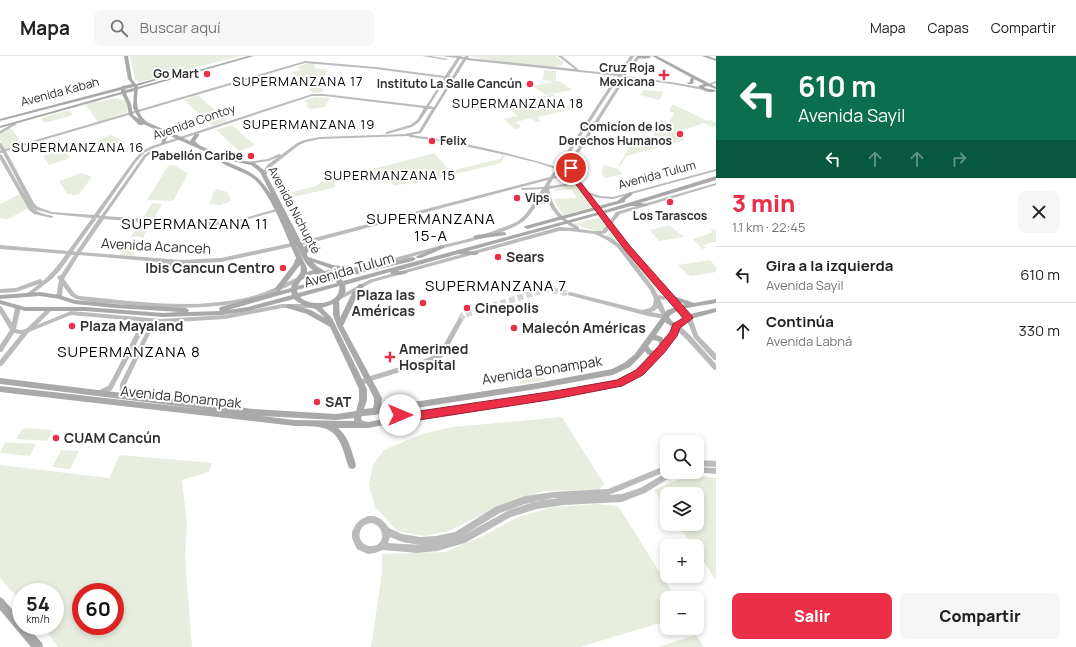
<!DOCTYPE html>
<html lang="es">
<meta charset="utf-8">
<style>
:root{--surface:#fff;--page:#f6f6f6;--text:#202124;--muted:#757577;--line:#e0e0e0;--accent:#eb2f47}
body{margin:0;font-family:Manrope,sans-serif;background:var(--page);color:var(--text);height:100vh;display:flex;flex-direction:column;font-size:15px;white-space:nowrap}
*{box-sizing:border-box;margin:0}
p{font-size:13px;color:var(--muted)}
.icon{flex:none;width:22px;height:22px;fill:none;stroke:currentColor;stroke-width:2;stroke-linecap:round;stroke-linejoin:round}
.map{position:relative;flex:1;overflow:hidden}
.sheet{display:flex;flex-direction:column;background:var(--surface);width:360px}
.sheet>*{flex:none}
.top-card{background:#0b6e4f;color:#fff;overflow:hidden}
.fabs{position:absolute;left:660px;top:379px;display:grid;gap:8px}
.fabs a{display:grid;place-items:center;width:44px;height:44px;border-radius:8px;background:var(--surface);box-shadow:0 2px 6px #0003;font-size:20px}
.speed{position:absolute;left:12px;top:527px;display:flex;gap:8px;font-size:20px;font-weight:700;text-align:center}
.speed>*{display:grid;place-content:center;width:52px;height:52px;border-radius:50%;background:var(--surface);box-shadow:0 2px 6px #0003;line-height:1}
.speed small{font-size:10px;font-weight:400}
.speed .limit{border:6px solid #d22;background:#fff;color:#111}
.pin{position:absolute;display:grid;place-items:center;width:34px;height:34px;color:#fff;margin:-17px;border:2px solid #fff;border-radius:50%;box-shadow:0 1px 4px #0007}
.me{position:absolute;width:44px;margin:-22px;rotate:90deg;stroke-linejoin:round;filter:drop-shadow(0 0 3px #0008)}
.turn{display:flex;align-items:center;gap:14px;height:84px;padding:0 16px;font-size:18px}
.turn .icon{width:52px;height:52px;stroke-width:2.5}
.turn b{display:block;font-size:28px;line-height:34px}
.lanes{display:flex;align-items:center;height:38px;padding:0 16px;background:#0003;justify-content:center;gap:20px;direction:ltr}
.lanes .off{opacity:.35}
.round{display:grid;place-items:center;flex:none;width:42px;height:42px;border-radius:8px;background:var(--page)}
.headline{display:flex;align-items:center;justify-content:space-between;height:68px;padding:0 16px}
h1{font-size:24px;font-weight:800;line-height:30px;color:var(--accent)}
.action{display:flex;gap:8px;margin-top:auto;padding:8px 16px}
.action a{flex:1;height:46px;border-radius:8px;background:var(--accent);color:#fff;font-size:16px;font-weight:800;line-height:46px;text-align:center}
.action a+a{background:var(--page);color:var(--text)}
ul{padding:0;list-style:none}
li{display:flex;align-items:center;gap:12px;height:56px;padding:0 16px;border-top:1px solid var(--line)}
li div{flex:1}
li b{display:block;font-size:15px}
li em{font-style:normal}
header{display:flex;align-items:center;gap:24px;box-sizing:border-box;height:56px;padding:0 20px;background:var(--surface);border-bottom:1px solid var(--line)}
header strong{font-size:19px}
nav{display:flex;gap:22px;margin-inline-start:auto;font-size:14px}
.search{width:280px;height:36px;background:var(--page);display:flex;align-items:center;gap:10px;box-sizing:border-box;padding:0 14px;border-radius:8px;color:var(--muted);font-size:15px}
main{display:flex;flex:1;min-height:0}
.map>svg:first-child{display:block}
</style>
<header>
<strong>Mapa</strong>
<div class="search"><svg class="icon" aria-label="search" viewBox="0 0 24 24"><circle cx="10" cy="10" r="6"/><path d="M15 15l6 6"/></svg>Buscar aquí</div>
<nav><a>Mapa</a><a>Capas</a><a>Compartir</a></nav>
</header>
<main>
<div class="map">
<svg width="716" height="591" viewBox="0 0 716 591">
<rect width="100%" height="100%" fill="#fff"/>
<path fill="#e8eedf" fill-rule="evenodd" d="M130,0H240L140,26L135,24Z
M470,0H556L563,6V8L561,10L552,11L483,3Z
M309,7L316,8L314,12L328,14L317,31L324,33L322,36L313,37L308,33L312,32L291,16L301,14L297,11Z
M546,14L556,15V25H559L572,34L545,39L533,30L553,26L543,24L544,15Z
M644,34L662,35L663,37L660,43L658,44L641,39L640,38Z
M553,38L556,40L547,42L560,52L569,50L573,53L537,61L541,65L536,66L531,62L516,66L520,70V72L515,73L503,63L518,60L506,50L479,55L472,48L491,45L497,50Z
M198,39L227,65L212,70L184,44Z
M315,41L330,42L325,51L311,53L306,50L309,48L304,45Z
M112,43C118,43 123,42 128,47L127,56L98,66L85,48Z
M672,48L708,65L710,64L716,67V70L712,71L704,67L675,77L685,84L627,100L620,110H618L631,88L637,90L643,79L652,81L661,64L669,67L674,57L669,55Z
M69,54L73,59L44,67L41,62Z
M232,69L255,89L239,95L216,74Z
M11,72L23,89L4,92L0,84V78Z
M111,79L125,86L112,96H107L97,84Z
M65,93L70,102L49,109L43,100Z
M434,97L450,115L500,103L502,99L505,100L501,107L414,128L412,126L394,130L385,119L354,126L352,123L334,127L336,131L281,144V141L278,140L316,130L323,125L374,115L373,113Z
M174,109L188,118L173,145L147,144L168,110Z
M604,109L618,113L623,118L605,122C601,118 601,114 604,109Z
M82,117L92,121L79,138L73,139L67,138L59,125Z
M577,128L593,151L563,159L553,143L577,142L572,134L553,135L555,133Z
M217,133L227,136L231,145L220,149L209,148L214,136Z
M20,138L29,152L8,163L0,162V148Z
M152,147L162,148L153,164L142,163Z
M601,161L607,170L605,174L599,176L573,168Z
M139,168L150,169L143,182L137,180L130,182Z
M669,169L684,181L659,185L651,176V174Z
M710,173H712L716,175V186L703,189L706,192L702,193L693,183L713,176Z
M612,174L663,238V239L659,238L619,187L605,180L610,177Z
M128,186L133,188L140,187L132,200L120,199Z
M710,204L716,211V216L692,220L688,219L678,209Z
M528,317H534L547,324L520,328L522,321Z
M562,361L604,428L599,434L545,435L510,445L449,475L425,480L397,475L375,451L369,429L373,409L384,394L422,378L453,371Z
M23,372L53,374L47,385L16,383Z
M5,386L36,388L30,400L0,397Z
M61,394L79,395L70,413L52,411Z
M120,399L212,407L209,416L182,424L187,466L185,501L192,591H58L43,570H55V536H21V546L0,522V409L109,422ZM81,536H115V570H81Z
M689,419L716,422V524L697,496V490H693L677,468H697V438H667V453L654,434Z
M597,448L618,450L676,542H667V565L580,591H371L382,517V498L445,496L485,479L518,461L553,451Z
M696,579L704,591H658Z"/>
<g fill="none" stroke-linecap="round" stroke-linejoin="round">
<path stroke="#d6d6d6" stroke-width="6" stroke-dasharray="6 3" stroke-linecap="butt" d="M460,264L463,259L547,233L570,238"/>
<path fill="#bbb" fill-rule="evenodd" d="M422,0H431L448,3L446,4Z
M441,0H462L461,1H465V0H469L468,2L575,13L558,0H562L579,14L619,18L630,0H634L622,20L616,26L561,111H570L569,106L623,21L625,20L623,19L637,0H641L625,20L671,26L705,32L706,33L704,34L671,28L626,22L573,106L575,118L586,135L600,140L613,141L716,113V115L613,143L599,142L589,139L610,165L616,156L716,127V129L620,158L612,168L643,208L681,251L682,252L681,253H677L667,242L664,244L660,243L668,261L665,263L648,260L568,239L567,238L568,237L570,236L642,254L650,252L653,249L654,243L650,234L617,191L607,184L595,178L570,175H559L373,226L341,243L339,244L336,242L337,241L369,224L559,171L574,172C559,164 549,154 545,136C539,145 530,162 521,167C495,182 459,188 431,195C413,200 337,226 324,216L327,214C363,213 396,201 431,192C455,186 479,181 501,172C507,170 513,168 518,165C527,159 536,143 542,133L523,134L521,133V132L544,131L548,124L314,186L221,206L181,208L79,199L64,223L75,238L79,240C134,245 190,254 245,242C263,238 279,230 296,222H300L301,223L300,224C292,228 284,233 275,236C228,255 177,253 128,249C111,247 92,247 76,243L71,240L63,230L62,241L61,242H57L56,241L59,224L57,221L58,220L61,219L74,199H71L61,213L53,222L30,240H26L25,239L39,228L16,236L0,237V233L16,232L40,223L43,225C52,217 59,208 66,198L0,193V189L68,195L92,162L52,158L34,153L31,148C36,157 44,158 53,160V161L51,162L34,158L29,154L0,103V98L2,99L27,143L3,97H0V95L1,94L0,92V87H1L5,93L305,5L376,11L445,20L457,2ZM460,3H463L452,21L449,20ZM466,4L618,20L613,25L557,111C509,97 461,85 411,79L421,77ZM305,7L376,13L444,22L426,50L324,38H312L152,90L142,95L134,104L94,159L52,156L38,151L34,147L6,95ZM447,22L451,23L434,51L429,50ZM312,40H324L424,52L417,64L410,69L386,76V78H387L412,71L419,66L428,53H432L419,75L405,78L320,81L304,84L297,87L281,99L279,98L268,103L246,106V108L269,105L278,101L267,109L262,118L264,119H266L271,111L299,89L306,86L320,83L408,80L410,81C453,87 496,96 538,107C544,109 550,111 556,113L550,121L314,182L221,202L181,204L81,196L104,163L200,171L234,167L278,155V154L276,153L234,165L200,167L105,160L146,101L153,96V94H152L144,99L101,160L99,159L136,106L144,97L154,92ZM559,114H570L571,118L573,122L566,120H555ZM556,122H566L573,124L565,128L549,130L553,123ZM576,126L580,134L607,169L602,175H593L579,173V171C561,161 553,153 549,133L567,130ZM97,162H99L76,196L73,195ZM610,172L639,210L664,239L663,240L658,239L654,232L621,189L611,182L601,178L606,177ZM658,252L661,258L651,256L654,255Z
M716,25V27L708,30L706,29Z
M14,67L17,68L0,78V75Z
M160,206L181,208L184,210L181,212L158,209L157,208Z
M282,248H312L315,250L312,252H282L225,263L160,267L154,269L126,328L125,335L131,339L132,341L131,343L129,344C120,340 119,337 120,328L151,266H145L146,268L145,271L112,334L99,340L97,339L96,337L97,335L108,330L111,325L139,271L140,268L138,265L71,259L29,276L2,310H0V304L21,278L14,277L2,296H0V289L10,274L0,257V250L2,251L12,267L15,251L18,249L20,250L21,251L16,273L20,274L26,273L48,252L50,251L53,253L37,269L71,255L161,263L225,259Z
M689,260L692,262L698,279L716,298V304H714L694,282L686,262Z
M460,262L463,264L443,301L429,307L368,326C365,328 362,331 358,330L357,328L358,326L364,322L425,303L439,297L458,263Z
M674,268H678L690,279L716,308V314H714L686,283L674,272L673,270Z
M697,404L716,405V411L697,410Z
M667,409V415L609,439L622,438L640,432L664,418L671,416H688L687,418L684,419L666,424L645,437L622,446L564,449L537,453L511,461L465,487L437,495L418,497L383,494L375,497L368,498L361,495L357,493L355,489L352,482V476L356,468L360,464L368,460H374L381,463L385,467L389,472L402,478L420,481L436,480L455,476L495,451L525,440L553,436L608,433ZM553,442H559L537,445L509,454L462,480L500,457L525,448ZM371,467C385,469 386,489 373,490C357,492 354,469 371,467ZM390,481L402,486L420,489L388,487Z
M697,411L716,412V418L694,416H697Z"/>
<path fill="#a9a9a9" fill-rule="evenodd" d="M124,0H128L132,23L136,28L158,22L160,23L137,30L138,31L248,0H254L138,33C136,46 136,57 147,66L190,85L195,78H199V79L195,85L199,89L225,101L255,107L264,114L304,191L313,185L316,187L309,193L307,198L308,201L333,209L356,212V214L413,201L416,203L413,205L340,222L343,225L599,156L716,120V124L640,147L647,148V150H631L468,195L478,196V198L476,199L458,198L397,215H407L408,216L407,217C402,219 396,220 391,218L390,216L345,229C347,236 344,240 339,245L340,262L352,237L359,228H363L364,230L358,238L343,270L382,342L381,351L537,327L612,313L624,307L635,298L667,254L685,248L666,242L665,240L668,238L694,247L716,243V247C704,250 676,251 669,261L672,265L676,267L690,258L716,252V256L694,262L679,272L675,280L652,310L642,319L618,330L555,342L406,365L368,372H338C349,381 352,396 356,409L355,412L352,413L349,412C346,405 345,398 342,391C333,367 316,371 295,370L0,336V330L210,354L0,328V322L253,353L336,358L356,355L359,344V333L330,271L307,258L287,252L286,250L289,248L311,254L325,262C321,258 317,253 312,252C305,250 300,248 294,243L248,255L222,259L163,261L85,255H25L0,248V244L25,251H85L163,257L180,256L115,252L75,248L59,243L40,240L0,243V239L40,236L59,239L75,244L115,248L186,252L189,254L188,256L220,255L219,253L220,251L278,235L275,233L276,231L293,209L296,202C287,181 271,138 254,123C244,115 230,113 221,106L225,105C248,115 256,116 271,138L260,116L251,109L222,103L143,68V69H139L129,59L127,48L122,38L0,72V70L121,36V34L0,65V63L121,31L122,30L132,28L128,23ZM134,31V32L125,34V33ZM134,35L133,52L139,63L133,59L131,48L126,37ZM295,187C300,196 304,208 313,214L307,216V212ZM313,206L332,213L353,215C349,216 341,219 337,219C331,219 316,211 313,206ZM300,209C304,219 293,222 291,232L280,235ZM313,218H322L330,221L298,230C300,223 307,221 313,218ZM335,224L337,227L298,237L297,234ZM339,230C342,248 311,252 300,241ZM291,236L292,239L248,251L228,254ZM333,248V259L337,270L374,342V348L373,352L364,353L367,344V333L332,262L322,252ZM665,266L672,271L670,277L664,284L662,281L656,279ZM653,284L658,285L660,289L655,295L651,294L648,290ZM645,295L647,298L651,300L636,315L617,324L555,336L406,359L368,366L363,365L361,363L362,360L375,359L378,358L537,333L613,319L630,311L639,302ZM261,360L336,364L354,362V365L295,364Z
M638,0H650L651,1C648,3 640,3 637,1Z
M652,0H657L716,31V33L708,30L704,31C707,34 713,32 716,35C710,38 703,35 698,30L704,28L694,23L693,28H688L687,27L690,26V23L692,22Z
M702,0H708L716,3V5Z
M164,79L168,80L165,87L163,88L161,87Z
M630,136L633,138L625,144V146L527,173L524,171L525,170L617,145Z
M504,176L506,177V179L476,183L473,181L476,179Z
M442,189L444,190V192L421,202H417L416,201L417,200Z
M0,541L3,543L21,563V570H27L42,587L43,591H31L0,554Z"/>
</g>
<path fill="#eb2f47" stroke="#991f2e" d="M569,110H573L579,124L630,190L692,260L693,262L680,272L677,280L664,297L643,319L622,330L555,343L406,366L397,362L396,359L397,356L400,355L406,357L555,335L617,324L636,314L657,292L670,276L673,268L683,262L625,194L574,126L568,112Z"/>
<g fill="#eb2f47" stroke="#fff" stroke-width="1.5">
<circle cx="207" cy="18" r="4"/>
<path d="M662 13h4v4h4v4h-4v4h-4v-4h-4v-4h4z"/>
<circle cx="530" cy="28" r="4"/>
<circle cx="680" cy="78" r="4"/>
<circle cx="432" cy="85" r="4"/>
<circle cx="251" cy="100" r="4"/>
<circle cx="517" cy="142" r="4"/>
<circle cx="670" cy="146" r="4"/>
<circle cx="498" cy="201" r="4"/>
<circle cx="283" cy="212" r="4"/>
<circle cx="423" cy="247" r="4"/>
<circle cx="467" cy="252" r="4"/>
<circle cx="72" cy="270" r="4"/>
<circle cx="514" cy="272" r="4"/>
<path d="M388 295h4v4h4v4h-4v4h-4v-4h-4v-4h4z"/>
<circle cx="317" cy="346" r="4"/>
<circle cx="56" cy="382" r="4"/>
</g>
<g text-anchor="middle" stroke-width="4" stroke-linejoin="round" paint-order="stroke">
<g font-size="12" font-weight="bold" fill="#313131" stroke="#fff" text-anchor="end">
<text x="655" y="16">Cruz Roja<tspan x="655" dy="14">Mexicana</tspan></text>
<text x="199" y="22">Go Mart</text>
<text x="522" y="32">Instituto La Salle Cancún</text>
<text x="672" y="75">Comicíon de los<tspan x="672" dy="14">Derechos Humanos</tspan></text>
<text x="440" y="89" text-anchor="start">Felix</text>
<text x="243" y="104">Pabellón Caribe</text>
<text x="525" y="146" text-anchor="start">Vips</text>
<text x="670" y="164" text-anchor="middle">Los Tarascos</text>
</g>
<g font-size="12" fill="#313131" stroke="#fff">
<text transform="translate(60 36) rotate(-15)" y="4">Avenida Kabah</text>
<text transform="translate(194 66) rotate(-19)" y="4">Avenida Contoy</text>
<text transform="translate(657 119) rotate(-15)" y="4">Avenida Tulum</text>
<text transform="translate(294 154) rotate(62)" y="4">Avenida Nichupté</text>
</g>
<g font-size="13" letter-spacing="1" fill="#000" stroke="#fff">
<text x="298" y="30">SUPERMANZANA 17</text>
<text x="518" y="52">SUPERMANZANA 18</text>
<text x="309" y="73">SUPERMANZANA 19</text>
<text x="78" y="96">SUPERMANZANA 16</text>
<text x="390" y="124">SUPERMANZANA 15</text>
</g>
<g font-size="14" fill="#313131" stroke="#fff">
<text transform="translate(156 190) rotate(3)" y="5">Avenida Acanceh</text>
<text transform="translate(349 214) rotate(-16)" y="5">Avenida Tulum</text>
<text transform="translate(542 314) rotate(-9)" y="5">Avenida Bonampak</text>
<text transform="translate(181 341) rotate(6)" y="5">Avenida Bonampak</text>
</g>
<g font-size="14" font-weight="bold" fill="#313131" stroke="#fff" text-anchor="start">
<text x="506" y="206">Sears</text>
<text x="275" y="217" text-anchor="end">Ibis Cancun Centro</text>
<text x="415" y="244" text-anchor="end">Plaza las<tspan x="415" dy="16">Américas</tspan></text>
<text x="475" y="257">Cinepolis</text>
<text x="80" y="275">Plaza Mayaland</text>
<text x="522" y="277">Malecón Américas</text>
<text x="399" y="298">Amerimed<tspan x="399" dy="16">Hospital</tspan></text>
<text x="325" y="351">SAT</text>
<text x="64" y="387">CUAM Cancún</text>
</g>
<g font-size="15" letter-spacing="1" fill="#000" stroke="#fff">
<text x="431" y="168">SUPERMANZANA<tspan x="431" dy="17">15-A</tspan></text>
<text x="195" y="173">SUPERMANZANA 11</text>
<text x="496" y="235">SUPERMANZANA 7</text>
<text x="129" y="301">SUPERMANZANA 8</text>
</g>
</g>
</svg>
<div class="fabs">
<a><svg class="icon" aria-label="search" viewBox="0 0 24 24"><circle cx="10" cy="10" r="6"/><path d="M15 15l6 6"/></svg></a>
<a><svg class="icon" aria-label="layers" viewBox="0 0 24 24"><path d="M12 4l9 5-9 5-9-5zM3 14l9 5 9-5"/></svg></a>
<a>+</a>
<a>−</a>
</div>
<div class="speed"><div>54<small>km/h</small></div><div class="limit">60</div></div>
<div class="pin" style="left:571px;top:112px;background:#d93025"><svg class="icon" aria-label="arrive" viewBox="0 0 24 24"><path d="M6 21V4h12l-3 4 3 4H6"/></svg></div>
<svg class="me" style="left:400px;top:359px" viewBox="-20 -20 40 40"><circle r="19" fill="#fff"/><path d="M0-13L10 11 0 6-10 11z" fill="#eb2f47"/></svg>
</div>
<section class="sheet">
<div class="top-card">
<div class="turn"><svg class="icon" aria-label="left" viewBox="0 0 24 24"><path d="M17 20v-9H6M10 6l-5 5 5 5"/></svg><div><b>610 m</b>Avenida Sayil</div></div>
<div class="lanes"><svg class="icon" aria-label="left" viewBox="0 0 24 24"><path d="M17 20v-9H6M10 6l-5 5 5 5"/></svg><svg class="icon off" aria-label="ahead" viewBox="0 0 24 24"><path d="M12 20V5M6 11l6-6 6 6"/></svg><svg class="icon off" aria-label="ahead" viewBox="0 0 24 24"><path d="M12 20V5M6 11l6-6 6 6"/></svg><svg class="icon off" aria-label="right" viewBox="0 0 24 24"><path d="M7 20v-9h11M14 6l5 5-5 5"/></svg></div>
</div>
<div class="headline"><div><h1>3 min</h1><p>1.1 km · 22:45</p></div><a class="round"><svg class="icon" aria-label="close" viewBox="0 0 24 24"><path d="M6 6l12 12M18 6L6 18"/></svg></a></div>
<ul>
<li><svg class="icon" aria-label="left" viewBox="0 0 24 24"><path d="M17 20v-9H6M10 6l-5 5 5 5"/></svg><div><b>Gira a la izquierda</b><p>Avenida Sayil</p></div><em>610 m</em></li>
<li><svg class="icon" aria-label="ahead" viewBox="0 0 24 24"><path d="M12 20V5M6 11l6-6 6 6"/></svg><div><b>Continúa</b><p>Avenida Labná</p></div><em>330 m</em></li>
</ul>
<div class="action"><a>Salir</a><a>Compartir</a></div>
</section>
</main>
